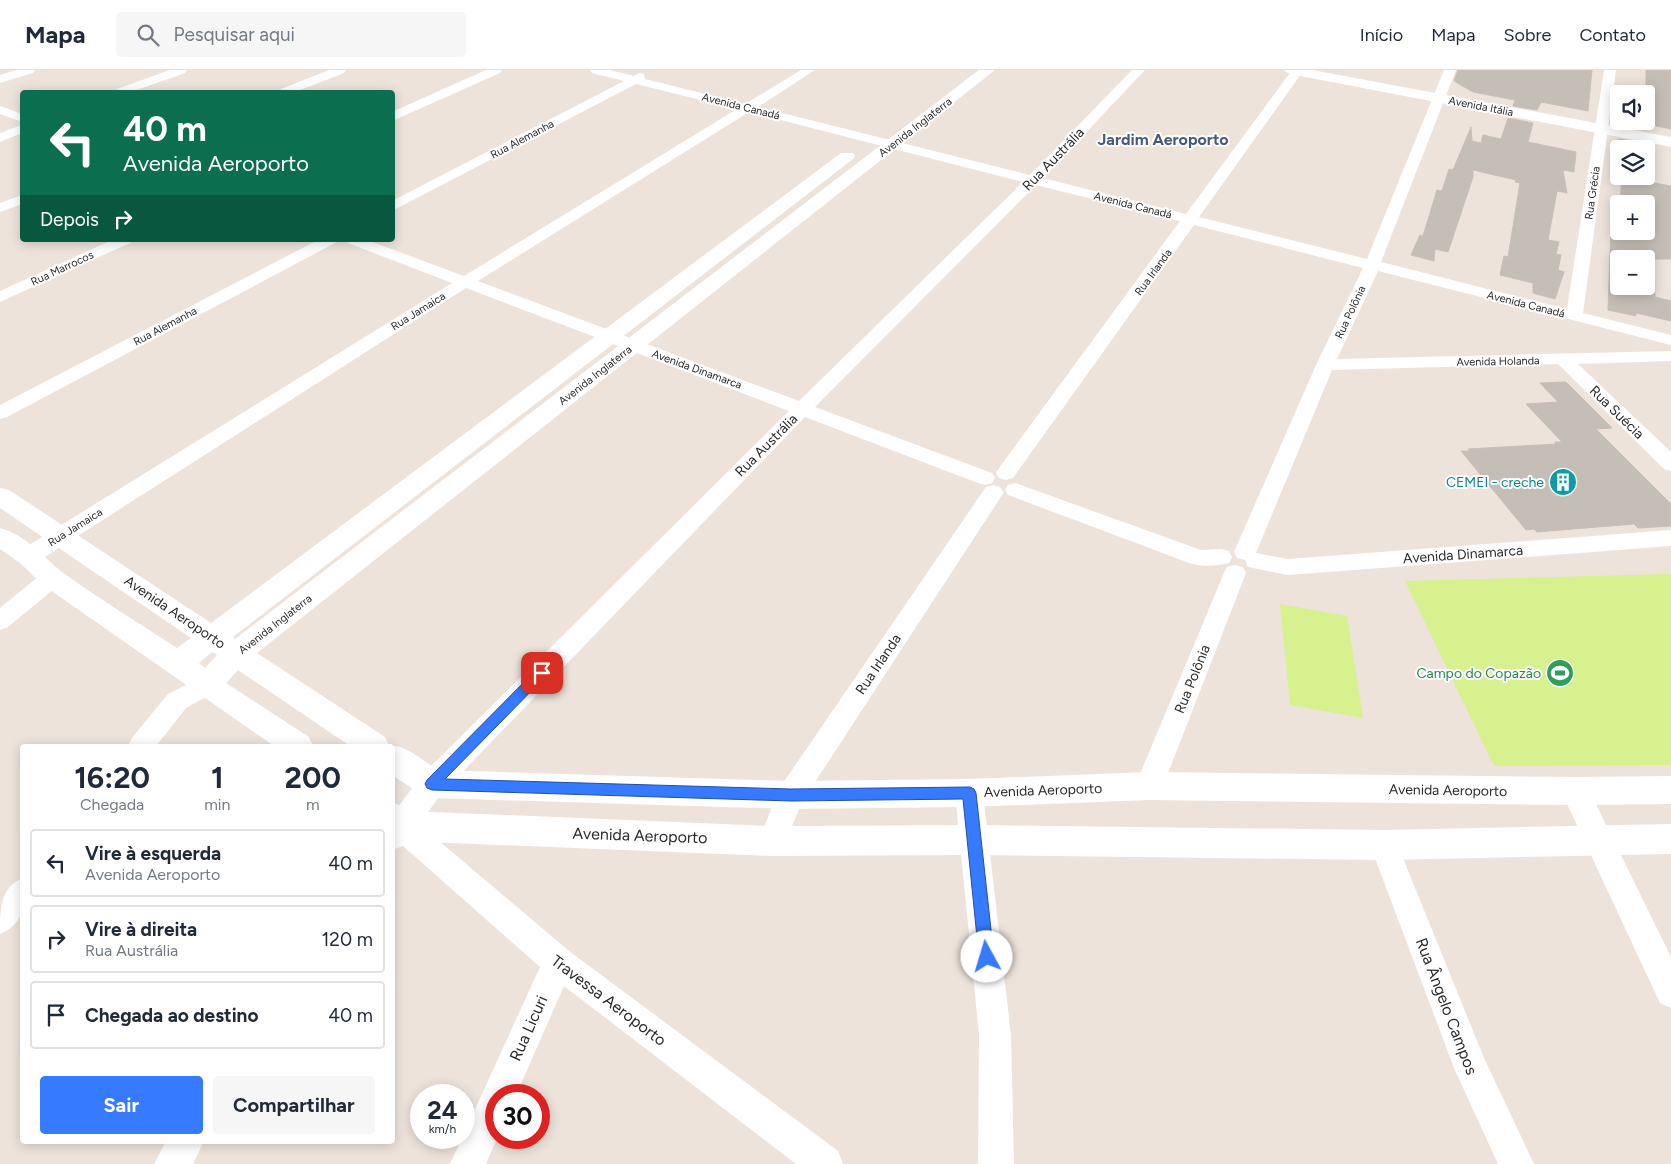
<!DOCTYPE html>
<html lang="pt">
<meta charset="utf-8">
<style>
:root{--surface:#fff;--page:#f6f6f7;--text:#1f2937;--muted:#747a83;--line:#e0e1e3;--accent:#367aff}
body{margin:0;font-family:Figtree,sans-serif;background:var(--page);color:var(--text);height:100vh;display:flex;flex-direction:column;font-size:19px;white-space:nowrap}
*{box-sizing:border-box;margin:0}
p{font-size:16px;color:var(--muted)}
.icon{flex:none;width:28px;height:28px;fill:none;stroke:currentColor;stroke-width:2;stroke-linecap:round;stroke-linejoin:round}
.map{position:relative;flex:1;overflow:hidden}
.panel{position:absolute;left:20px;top:674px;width:375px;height:400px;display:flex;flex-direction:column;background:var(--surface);border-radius:5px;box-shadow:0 2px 12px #0003}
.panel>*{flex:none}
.guide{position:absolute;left:20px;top:20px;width:375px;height:152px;border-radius:5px;box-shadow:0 2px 12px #0003;background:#0b6e4f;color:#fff;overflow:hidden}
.tools{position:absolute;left:1610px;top:15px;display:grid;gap:10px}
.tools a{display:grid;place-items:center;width:45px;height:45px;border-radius:5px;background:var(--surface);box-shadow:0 2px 12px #0003;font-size:25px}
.speed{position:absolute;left:410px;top:1014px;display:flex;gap:10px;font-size:25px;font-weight:700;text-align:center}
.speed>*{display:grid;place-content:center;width:65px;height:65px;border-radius:50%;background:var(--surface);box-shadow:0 2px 12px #0003;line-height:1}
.speed small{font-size:12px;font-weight:400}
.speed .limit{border:8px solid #d22;background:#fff;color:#111}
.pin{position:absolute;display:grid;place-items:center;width:42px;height:42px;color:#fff;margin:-21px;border-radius:10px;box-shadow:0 2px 8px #0006}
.me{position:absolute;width:55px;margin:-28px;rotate:354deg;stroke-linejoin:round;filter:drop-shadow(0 0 4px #0008)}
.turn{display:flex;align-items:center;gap:18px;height:105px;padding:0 20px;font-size:22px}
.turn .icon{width:65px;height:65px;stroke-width:2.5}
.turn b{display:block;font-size:35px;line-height:42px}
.then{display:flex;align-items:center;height:48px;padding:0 20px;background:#0003;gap:10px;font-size:19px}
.eta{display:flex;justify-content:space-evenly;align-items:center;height:85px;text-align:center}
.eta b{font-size:30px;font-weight:700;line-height:35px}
.action{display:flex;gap:10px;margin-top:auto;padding:10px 20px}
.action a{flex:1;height:58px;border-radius:5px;background:var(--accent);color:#fff;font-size:20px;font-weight:700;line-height:58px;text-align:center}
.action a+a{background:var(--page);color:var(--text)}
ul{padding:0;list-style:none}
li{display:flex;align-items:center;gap:15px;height:68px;margin:0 10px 8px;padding:0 10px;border:2px solid var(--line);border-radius:5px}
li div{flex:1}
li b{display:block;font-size:19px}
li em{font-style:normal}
header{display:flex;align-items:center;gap:30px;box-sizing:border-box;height:70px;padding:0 25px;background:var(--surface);border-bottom:1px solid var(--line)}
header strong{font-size:24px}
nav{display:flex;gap:28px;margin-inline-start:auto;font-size:18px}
.search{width:350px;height:45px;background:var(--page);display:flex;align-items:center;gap:12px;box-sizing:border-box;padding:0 18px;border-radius:5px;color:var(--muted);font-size:19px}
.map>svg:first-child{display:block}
</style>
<header>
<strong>Mapa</strong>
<div class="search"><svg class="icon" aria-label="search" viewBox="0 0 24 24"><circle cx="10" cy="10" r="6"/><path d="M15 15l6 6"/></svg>Pesquisar aqui</div>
<nav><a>Início</a><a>Mapa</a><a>Sobre</a><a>Contato</a></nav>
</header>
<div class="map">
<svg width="1671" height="1094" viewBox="0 0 1671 1094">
<rect width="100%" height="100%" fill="#ede3db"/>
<path fill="#d6f18d" d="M1671,504V695L1494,696L1405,511Z
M1280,534L1347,546L1363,648L1290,635Z"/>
<path fill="#c5beb7" stroke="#c9bfb4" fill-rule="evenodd" d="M1458,0H1592L1588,41L1541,32L1537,40L1513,36L1515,30L1473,22L1454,11Z
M1646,0H1671V59L1646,54Z
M1508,48L1533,53L1528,72L1576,82L1574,102L1563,100L1567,123L1557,121L1548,170L1559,172L1556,184L1561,185L1558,200L1564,202L1555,229L1533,223V213L1500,205L1504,186L1508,187L1520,113L1515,112L1516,110L1473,100V107L1448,182L1435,179L1434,191L1411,185L1420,165L1423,166L1437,120L1442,121L1449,99L1453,100L1471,57L1472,71L1481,73L1483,65L1501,69Z
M1619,51H1645V60L1619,55Z
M1619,69L1645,74V79H1619V100Z
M1622,106H1645V111L1671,116V189H1654L1655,227L1671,231V251L1636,243V246L1608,240L1611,155L1619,157V154V161H1646V134H1620ZM1619,189H1646V216H1619Z
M1566,312L1612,358L1596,359L1671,434V456L1638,458L1634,454L1537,462L1534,459L1526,460L1461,381H1470L1468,379L1556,374L1555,372H1562L1526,334L1558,332L1540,313Z"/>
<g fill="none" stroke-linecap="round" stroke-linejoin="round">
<path fill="#fff" fill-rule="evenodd" d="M17,0H35L33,3L0,13V5Z
M170,0H187L185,3L131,22H115L117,19Z
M329,0H346L344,3L295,22H279L281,19Z
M486,0H502L500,3L392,51V42Z
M590,0H610L633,6L640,3L644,4L645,9L745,34L801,0H815L758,37L1030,105L1132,0H1145L1043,108L1186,144L1292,0H1304L1199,147L1367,189L1444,0H1456L1381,192L1567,239L1604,0H1616L1583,243L1671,265V275L1378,201L1337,289L1671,281V291L1578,294L1671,382V401L1664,399L1558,294L1332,300L1256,483L1288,489L1671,460V476L1288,505L1248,497L1245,490L1237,488L1234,482L1316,295L1363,198L1194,155L1013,408L1006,410L999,408L996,403L999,398L1180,151L1036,115L815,337L992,403L995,408L992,413L985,415L978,413L805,347L442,723L419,754L569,881L838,1081L843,1094H796L564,916L516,1025H496L497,1068L486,1094H450L540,897L403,776L392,780V745L422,705L789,341L466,218L37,492L29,494L21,492L18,486L21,480L452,213L348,173L345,170H367L464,206L737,39L636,14L392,141V131L624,11L592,3ZM749,42L1023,112L799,331L478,211Z
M0,36L22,44V52L0,44Z
M22,55V63L0,72V63Z
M22,125V134L0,142V133Z
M112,170H133L130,173L0,232V221Z
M318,170H338L335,173L7,347L0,349V335Z
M1015,413L1201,480L1221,479L1229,481L1232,487L1229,493C1217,496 1204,497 1192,494L1008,425L1005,420L1008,415Z
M993,415L1000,417L1004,422L802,732L782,780L772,784L762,780L758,771L781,716L986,417Z
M1235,495L1243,497L1246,503L1163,716L1159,725L1149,728L1139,725L1135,716L1224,503L1227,497Z
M52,500L60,502L63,508L60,514L8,557L0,560V538L44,502Z
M206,605L215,608L219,615L215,622L186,638L156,676H128L132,668L168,624Z
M1575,709L1585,712L1671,887V938L1660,933L1561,721L1565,712Z
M969,711L979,714L983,723L1011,965L1014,1094H978L979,965L955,723L959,714Z
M1384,762L1394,766L1484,988L1534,1094H1498L1454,998L1370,775L1374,766Z
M22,808C25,832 26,853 0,864C0,838 0,819 22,808Z
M166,1071H204L193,1094H154Z"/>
<path fill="#fff" fill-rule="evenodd" d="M979,0H995L257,583L385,667L389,676C404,673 425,692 437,700L791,711L969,709L1149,702L1575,707L1671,706V734L1575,735L1149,730L969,737L791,739L432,728L421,724L392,705V676H350L238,600L226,613L309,667L313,676H274L43,515L20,493L0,479V458C26,465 42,486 62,502C99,529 139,553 177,578L191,568L0,438V418L9,420L211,553L841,83H853L855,86L853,89L233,567L235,569ZM212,582L217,585L205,598L199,593Z
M1283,0H1312L1671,67V77L1290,4Z
M392,732L404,737L408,741L772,756L974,755L1384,760L1671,754V784L1384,790L974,785L772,786L400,771L392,768Z"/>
</g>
<path fill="#367aff" stroke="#234fa6" d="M542,598L546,599L548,603L546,606L445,709L791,719L970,717L974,719L976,723L994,887L992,892L987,894L982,892L979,887L963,729L791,731L432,720L427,718L425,714L427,710L537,599Z"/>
<defs>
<g id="building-disc" transform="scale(1.4375)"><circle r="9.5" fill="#0f9aa8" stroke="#fff"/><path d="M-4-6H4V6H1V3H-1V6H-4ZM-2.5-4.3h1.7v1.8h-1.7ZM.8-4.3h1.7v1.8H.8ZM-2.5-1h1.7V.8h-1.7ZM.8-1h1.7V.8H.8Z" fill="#fff"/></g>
<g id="stadium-disc" transform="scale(1.4375)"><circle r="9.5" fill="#2e9e5b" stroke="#fff"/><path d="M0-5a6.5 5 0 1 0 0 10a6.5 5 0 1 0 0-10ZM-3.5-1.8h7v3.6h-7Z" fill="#fff"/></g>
</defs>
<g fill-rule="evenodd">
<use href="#building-disc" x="1563" y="412"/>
<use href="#stadium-disc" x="1560" y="603"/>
</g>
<g text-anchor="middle" stroke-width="4" stroke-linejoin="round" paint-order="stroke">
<g font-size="11" fill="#2a2a2a" stroke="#fff">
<text transform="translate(741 36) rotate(14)" y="4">Avenida Canadá</text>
<text transform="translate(1481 36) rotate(11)" y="4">Avenida Itália</text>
<text transform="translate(915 57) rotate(-38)" y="4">Avenida Inglaterra</text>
<text transform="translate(522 69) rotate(-28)" y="4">Rua Alemanha</text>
<text transform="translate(1592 123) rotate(-82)" y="4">Rua Grécia</text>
<text transform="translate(1133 135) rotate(14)" y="4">Avenida Canadá</text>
<text transform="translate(62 198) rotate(-25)" y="4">Rua Marrocos</text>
<text transform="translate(1153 202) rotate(-54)" y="4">Rua Irlanda</text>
<text transform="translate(1526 234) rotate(14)" y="4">Avenida Canadá</text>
<text transform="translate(418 241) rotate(-32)" y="4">Rua Jamaica</text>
<text transform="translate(1350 242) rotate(-65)" y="4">Rua Polônia</text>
<text transform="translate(165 256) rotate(-28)" y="4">Rua Alemanha</text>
<text transform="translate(1498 291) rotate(-1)" y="4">Avenida Holanda</text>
<text transform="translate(697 299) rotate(20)" y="4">Avenida Dinamarca</text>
<text transform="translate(595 305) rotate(-38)" y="4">Avenida Inglaterra</text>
<text transform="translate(75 457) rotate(-32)" y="4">Rua Jamaica</text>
<text transform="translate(275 554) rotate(-38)" y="4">Avenida Inglaterra</text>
</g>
<g font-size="14" fill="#2a2a2a" stroke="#fff">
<text transform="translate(1053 89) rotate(-46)" y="5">Rua Austrália</text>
<text transform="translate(1617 342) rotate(44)" y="5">Rua Suécia</text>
<text transform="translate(766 375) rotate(-45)" y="5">Rua Austrália</text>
<text transform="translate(1463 484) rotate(-4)" y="5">Avenida Dinamarca</text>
<text transform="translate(175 542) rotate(34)" y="5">Avenida Aeroporto</text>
<text transform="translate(878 594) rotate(-56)" y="5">Rua Irlanda</text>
<text transform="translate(1192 609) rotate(-68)" y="5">Rua Polônia</text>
<text transform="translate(1043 720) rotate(-2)" y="5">Avenida Aeroporto</text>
<text transform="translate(1448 720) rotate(1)" y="5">Avenida Aeroporto</text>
</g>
<g font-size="14" fill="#0d838f" stroke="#fff" text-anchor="end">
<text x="1544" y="417">CEMEI - creche</text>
</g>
<g font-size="14" fill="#27864d" stroke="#fff" text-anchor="end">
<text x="1541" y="608">Campo do Copazão</text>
</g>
<g font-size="16" font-weight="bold" fill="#47597f" stroke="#fff">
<text x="1163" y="75">Jardim Aeroporto</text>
</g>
<g font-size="16" fill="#2a2a2a" stroke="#fff">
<text transform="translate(640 765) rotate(2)" y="6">Avenida Aeroporto</text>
<text transform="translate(609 930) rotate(37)" y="6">Travessa Aeroporto</text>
<text transform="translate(1447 936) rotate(69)" y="6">Rua Ângelo Campos</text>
<text transform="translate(528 958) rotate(-66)" y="6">Rua Licuri</text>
</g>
</g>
</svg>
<div class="tools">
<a><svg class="icon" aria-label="sound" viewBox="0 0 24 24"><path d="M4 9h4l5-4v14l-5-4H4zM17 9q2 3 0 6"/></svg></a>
<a><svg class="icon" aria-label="layers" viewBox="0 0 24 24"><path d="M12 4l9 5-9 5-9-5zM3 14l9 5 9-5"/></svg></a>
<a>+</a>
<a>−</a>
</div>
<div class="speed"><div>24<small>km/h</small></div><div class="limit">30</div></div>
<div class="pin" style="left:542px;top:603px;background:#d93025"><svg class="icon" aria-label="arrive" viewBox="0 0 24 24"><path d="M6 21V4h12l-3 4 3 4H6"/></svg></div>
<svg class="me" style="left:987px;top:887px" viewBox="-20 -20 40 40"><circle r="19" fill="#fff"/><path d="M0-13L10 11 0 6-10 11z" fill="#367aff"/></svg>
<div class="guide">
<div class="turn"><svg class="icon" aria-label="left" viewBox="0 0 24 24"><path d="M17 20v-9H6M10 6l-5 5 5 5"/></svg><div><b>40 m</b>Avenida Aeroporto</div></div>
<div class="then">Depois<svg class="icon" aria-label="right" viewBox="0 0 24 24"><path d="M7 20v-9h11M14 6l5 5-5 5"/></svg></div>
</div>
<section class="panel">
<div class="eta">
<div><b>16:20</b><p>Chegada</p></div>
<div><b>1</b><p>min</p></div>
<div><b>200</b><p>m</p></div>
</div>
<ul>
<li><svg class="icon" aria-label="left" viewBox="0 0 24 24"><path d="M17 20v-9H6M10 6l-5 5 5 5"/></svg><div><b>Vire à esquerda</b><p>Avenida Aeroporto</p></div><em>40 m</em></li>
<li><svg class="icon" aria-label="right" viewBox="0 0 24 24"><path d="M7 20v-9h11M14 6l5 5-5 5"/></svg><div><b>Vire à direita</b><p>Rua Austrália</p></div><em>120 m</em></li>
<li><svg class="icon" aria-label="arrive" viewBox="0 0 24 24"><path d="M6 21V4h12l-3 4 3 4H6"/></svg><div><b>Chegada ao destino</b></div><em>40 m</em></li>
</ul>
<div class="action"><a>Sair</a><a>Compartilhar</a></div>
</section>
</div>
